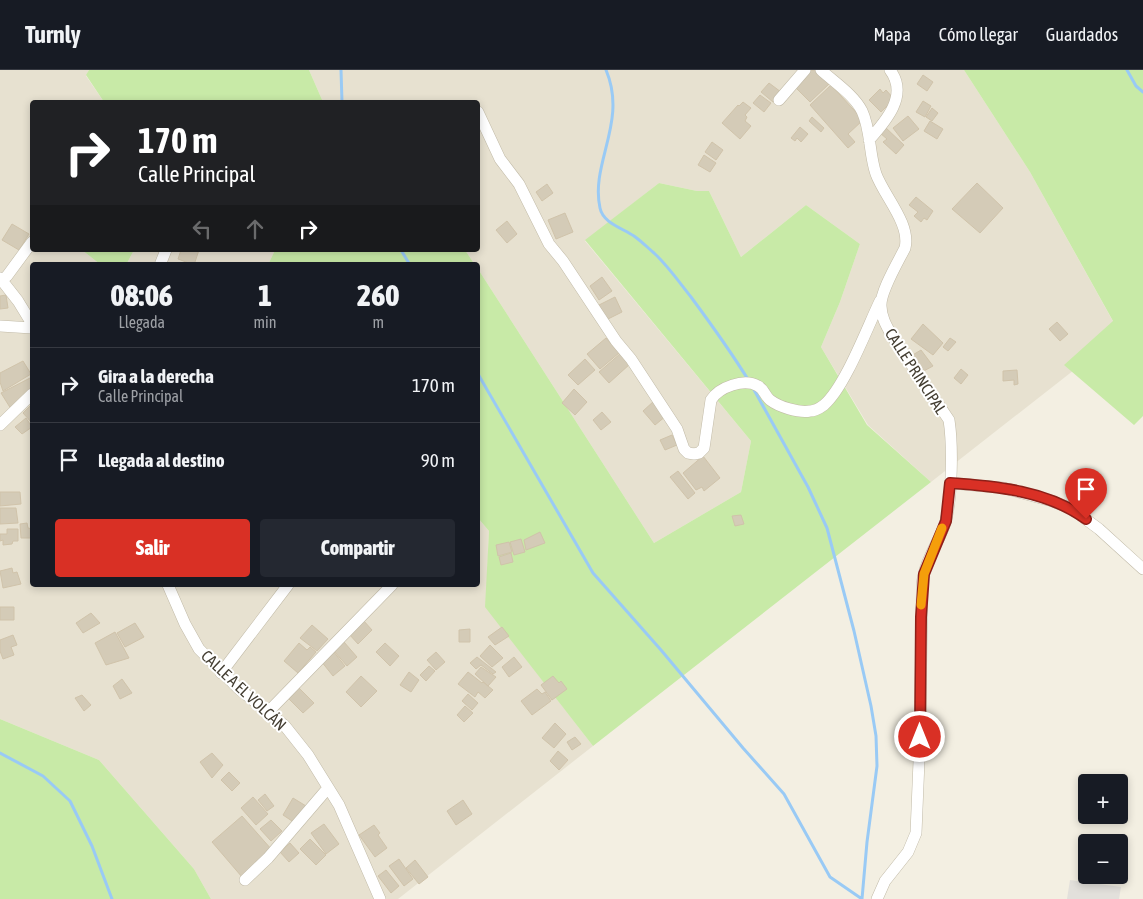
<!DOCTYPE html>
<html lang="es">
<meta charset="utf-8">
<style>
:root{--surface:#171b24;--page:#242831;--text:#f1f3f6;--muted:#9ea1a6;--line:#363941;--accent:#d93025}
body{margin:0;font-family:"Asap Condensed",sans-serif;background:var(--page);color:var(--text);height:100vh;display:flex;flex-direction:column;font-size:19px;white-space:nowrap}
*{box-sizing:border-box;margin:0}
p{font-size:16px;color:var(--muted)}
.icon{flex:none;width:28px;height:28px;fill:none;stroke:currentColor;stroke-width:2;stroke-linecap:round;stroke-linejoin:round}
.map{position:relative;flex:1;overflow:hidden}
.details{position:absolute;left:30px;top:192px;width:450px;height:325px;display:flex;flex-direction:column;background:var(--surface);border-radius:5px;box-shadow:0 2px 8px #0003}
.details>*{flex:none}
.guide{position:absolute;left:30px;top:30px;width:450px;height:152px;border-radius:5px;box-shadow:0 2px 8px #0003;background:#202124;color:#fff;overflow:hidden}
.tools{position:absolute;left:1078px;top:704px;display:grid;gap:10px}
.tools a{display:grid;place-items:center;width:50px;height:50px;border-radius:5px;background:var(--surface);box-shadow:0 2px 8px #0003;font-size:25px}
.pin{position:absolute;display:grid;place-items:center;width:42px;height:42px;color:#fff;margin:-51px -21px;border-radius:50% 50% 50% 0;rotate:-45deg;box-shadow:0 0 5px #0007}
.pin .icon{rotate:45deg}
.me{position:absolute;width:55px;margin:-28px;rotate:0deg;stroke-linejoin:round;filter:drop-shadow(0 0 4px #0008)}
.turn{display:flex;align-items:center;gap:18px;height:105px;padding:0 25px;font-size:22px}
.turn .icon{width:65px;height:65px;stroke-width:2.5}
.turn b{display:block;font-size:35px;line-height:42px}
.lanes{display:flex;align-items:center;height:48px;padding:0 25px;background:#0003;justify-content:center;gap:25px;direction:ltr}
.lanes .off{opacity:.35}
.eta{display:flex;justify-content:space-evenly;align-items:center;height:85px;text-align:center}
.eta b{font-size:30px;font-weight:800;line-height:35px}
.primary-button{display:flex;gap:10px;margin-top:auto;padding:10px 25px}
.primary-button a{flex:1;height:58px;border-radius:5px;background:var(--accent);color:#fff;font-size:20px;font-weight:800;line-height:58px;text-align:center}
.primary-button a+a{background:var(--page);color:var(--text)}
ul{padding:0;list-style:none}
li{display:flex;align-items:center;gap:15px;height:75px;padding:0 25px;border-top:1px solid var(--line)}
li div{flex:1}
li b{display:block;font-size:19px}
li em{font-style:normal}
header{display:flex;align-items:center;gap:30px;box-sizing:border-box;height:70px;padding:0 25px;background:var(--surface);border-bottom:1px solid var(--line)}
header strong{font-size:24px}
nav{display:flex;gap:28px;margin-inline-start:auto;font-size:18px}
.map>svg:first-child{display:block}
</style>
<header>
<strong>Turnly</strong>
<nav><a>Mapa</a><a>Cómo llegar</a><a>Guardados</a></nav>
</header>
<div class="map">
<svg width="1143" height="829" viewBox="0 0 1143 829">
<rect width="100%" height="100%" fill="#f3efe2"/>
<path fill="#e7e1d0" d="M0,0H89L86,6L104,32H32V180H82L101,195H32V515H478V448L489,461L486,537L593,676L398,829H211L194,799L99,690L0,649Z
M309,0H964L1030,102L1120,264L931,412L868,355L821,277L840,232L860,174L806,135L741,187L709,121H697L659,113L585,171L751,371L741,422L654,473L478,199V195H475L465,180H478V32H323Z
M134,180H275L268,195H126Z"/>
<path fill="#c8eaa7" d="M89,0H309L323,32H104L86,5Z
M964,0H1143V346L1134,355L1064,295L1113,251L1030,102Z
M659,113L697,121H709L741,187L806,135L860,174L840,232L821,277L867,355L931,412L593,676L485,537L489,461L478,448V199L654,473L741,422L751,371L585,170Z
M82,180H134L126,195H101Z
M275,180H465L475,195H268Z
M0,649L99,690L194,799L211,829H0Z"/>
<path fill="#e2e0db" d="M1070,810L1121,817L1119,829H1067Z"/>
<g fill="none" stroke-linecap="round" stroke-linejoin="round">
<path stroke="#99caf5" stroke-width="3" d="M341,0L342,32
M606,0C628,52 590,93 600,138C603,153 622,158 634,166C641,171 647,177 654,183C668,196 679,212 691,227C711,254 731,282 749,311
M1127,0L1136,16L1143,22
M401,180L410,195
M478,304L593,503L661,580L743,678L784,724L830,807L862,829
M753,318L808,417L827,458L854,561L871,636L876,666L877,696L867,772L862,829
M0,683L43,706L70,731L92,776L112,829"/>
</g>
<path fill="#d4cbb7" stroke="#d0c3aa" d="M810,0H816L829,14L810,32L794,16Z
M923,5L933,12L927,21L917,14Z
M769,13L781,22L773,32L761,22Z
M831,15L863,50L848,64L855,72L848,78L810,35Z
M880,19L883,23L886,20L894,29L881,42L869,30Z
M760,25L771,33L764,42L753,33Z
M923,31L931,36L925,47L916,42Z
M743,32L751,38L745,45L747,47L745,51L751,56L740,69L722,53L738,35L739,36Z
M932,38L938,43L932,51L926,47Z
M908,46L919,59L903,71L893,58Z
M812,47L824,58L821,62L809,51Z
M930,51L943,59L937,69L924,61Z
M800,57L808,64L801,72L797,68L795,71L791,68Z
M885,57L904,75L896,84L883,72L887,69L880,63Z
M712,72L723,80L716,90L705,82Z
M704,85L716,93L710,102L698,95Z
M977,113L1003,138L980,163L952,139Z
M547,114L553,123L542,131L536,122Z
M916,127L933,141L927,150L924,148L921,152L914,146L918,142L909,135Z
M565,143L573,162L556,169L548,150Z
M507,151L517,164L507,173L496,160Z
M12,154L29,164L19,180L2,170Z
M181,180H199L194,195L178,189Z
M602,207L612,221L599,230L590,216Z
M6,225L8,238L0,239V226Z
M615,227L622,242L606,250L599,235Z
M1057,252L1068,264L1060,271L1049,259Z
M923,254L943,273L933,285L911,269Z
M606,268L619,283L600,299L587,284Z
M950,268L956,272L948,281L943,277Z
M921,280L933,296L920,303L911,286Z
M621,283L630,294L609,313L599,302Z
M585,289L595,300L578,315L568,305Z
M23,291L31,304L3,321L0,312V303Z
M961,299L968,305L961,314L954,308Z
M1017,300L1018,314L1014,315V310L1003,311V301Z
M32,307V319L11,339L1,323Z
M574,319L587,332L575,345L562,333Z
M654,331L666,346L655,355L643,341Z
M32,334V353L23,343Z
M602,342L611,352L601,360L593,350Z
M26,348L32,357L22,364L15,357Z
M672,365L677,375L665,380L660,370Z
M703,386L720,408L704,421L702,417L696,420L683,403Z
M678,401L695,423L688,429L670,407Z
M0,422H20L21,434L0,436Z
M0,438H16L18,453L0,454Z
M741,445L744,454L735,456L732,446Z
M27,453L28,458L32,459V468H21L20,454Z
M7,459H18V471H13L12,474L3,475V470L0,471V464H7Z
M540,462L545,473L526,480L524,470Z
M521,469L525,482L514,485L510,472Z
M509,472L512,482L498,486L496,475Z
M511,483L513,492L501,495L499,487Z
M12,498L13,503L17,502L21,514L3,518L0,501Z
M0,537H14V550H0Z
M91,543L100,553L83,563L76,553Z
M363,550L372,560L358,574L349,564Z
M135,553L144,567L125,577L117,563Z
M312,555L328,569L317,581L300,568Z
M502,557L509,566L495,575L488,567Z
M470,559V572H459V560Z
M115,562L129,588L106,595L95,573Z
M13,565L17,575L11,577L14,585L3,589L0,581V570Z
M344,572L357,587L347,596L334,581Z
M299,573L307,580L310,577L316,582L298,603L284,591Z
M385,573L399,586L390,596L376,582Z
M490,575L503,588L492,597L480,586Z
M333,581L345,596L333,606L321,591Z
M436,582L445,592L436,600L427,590Z
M477,587L496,602L493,604L481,595L476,599L470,593Z
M514,587L522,597L509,607L502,597Z
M429,596L435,601L426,611L420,605Z
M481,597L496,607L488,616L475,604Z
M409,602L419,610L411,622L400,615Z
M468,602L482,613L483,612L493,620L485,628L478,622L475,627L458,614Z
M361,606L377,621L361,637L346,622Z
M553,606L559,613L561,611L567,619L552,630L541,615Z
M122,609L132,623L120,629L113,616Z
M298,617L314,633L303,643L287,627Z
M537,619L542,624L545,622L551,631L532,645L521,631Z
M468,624L478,633L472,640L462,631Z
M82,625L91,635L84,641L75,628Z
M465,636L473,643L464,652L457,645Z
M555,653L566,664L554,678L542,668Z
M575,667L581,674L572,680L567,672Z
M558,681L568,690L559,700L550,691Z
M212,683L223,695L212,708L200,692Z
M229,702L240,713L232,721L221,710Z
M265,724L274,736L267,741L258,730Z
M253,727L268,744L256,755L241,738Z
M293,728L306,736L295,753L283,745Z
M463,730L472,744L456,755L447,741Z
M242,746L272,780L242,807L212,772Z
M271,750L282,761L271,771L260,759Z
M324,754L339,774L326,784L311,763Z
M374,755L380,763L378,765L387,778L375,787L359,765Z
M310,769L326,785L316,795L300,779Z
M290,773L299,783L289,792L280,782Z
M399,789L413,809L404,816L389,796Z
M415,790L428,807L419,814L406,798Z
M386,800L399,816L391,823L378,806Z"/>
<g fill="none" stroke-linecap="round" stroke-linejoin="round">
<g stroke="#c1baa7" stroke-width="12">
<path id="street" d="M821,0C834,12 854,25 862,41C871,60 869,84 876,104C884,126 911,154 905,178C898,192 880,222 881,236C881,247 887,257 892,266L949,350C953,376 952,425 946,450C941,469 928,485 924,504C922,510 922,516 922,523L920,667L916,763L908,782L885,811L877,829
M779,30L805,0
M478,42L500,89L519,114L549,174L563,191L616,271L631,289L677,359L684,379L688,383L694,384L699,383L704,378L711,330C719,317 744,308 758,316C764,319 765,326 770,330C779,337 799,343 810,341C815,341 820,338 824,335C845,317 867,258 880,231
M869,70C886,51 909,25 890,0
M160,195L166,180
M0,208L18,231L32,254
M2,210L7,206L32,172
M0,256L32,258
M0,355L32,324
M950,413L1004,418L1052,431L1072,439L1099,459L1143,499
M168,515L185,554L199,579L238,618L285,656L308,685L339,735L380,829
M221,603L288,515
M268,642L392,515
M245,810L268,788L328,718"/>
</g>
<use href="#street" stroke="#fff" stroke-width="11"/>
</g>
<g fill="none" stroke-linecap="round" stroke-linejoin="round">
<g stroke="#8d1f18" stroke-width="12">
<path id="route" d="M920,667L921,547L924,504L946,451L950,413C996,416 1048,421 1086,449"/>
</g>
<use href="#route" stroke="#d93025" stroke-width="9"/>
<path stroke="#f59e0b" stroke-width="9" d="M921,535L924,504L942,458"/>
</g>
<g text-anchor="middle" stroke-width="4" stroke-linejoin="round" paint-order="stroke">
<g font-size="16" fill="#443e32" stroke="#fff">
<text transform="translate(916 301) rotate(57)" y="6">CALLE PRINCIPAL</text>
<text transform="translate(244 620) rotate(43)" y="6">CALLE A EL VOLCÁN</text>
</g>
</g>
</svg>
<div class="tools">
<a>+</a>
<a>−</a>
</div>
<div class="pin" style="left:1086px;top:449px;background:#d93025"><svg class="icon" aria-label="arrive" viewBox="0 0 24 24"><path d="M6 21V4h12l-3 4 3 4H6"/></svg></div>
<svg class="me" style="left:920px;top:667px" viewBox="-20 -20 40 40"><circle r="17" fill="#d93025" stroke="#fff" stroke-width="3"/><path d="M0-11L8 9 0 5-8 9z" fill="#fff"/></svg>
<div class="guide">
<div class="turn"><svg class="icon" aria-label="right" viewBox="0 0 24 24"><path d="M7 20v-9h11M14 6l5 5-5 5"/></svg><div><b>170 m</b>Calle Principal</div></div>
<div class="lanes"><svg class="icon off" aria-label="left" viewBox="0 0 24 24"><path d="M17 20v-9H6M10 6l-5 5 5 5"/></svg><svg class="icon off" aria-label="ahead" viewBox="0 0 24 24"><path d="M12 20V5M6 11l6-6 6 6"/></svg><svg class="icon" aria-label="right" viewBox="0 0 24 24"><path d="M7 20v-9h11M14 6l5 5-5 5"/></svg></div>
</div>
<section class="details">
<div class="eta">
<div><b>08:06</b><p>Llegada</p></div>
<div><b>1</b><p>min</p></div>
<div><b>260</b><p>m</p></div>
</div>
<ul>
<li><svg class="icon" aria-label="right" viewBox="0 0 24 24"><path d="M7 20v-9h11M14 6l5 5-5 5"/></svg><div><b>Gira a la derecha</b><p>Calle Principal</p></div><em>170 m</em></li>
<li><svg class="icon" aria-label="arrive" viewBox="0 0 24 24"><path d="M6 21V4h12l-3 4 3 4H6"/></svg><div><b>Llegada al destino</b></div><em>90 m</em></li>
</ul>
<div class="primary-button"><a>Salir</a><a>Compartir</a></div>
</section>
</div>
